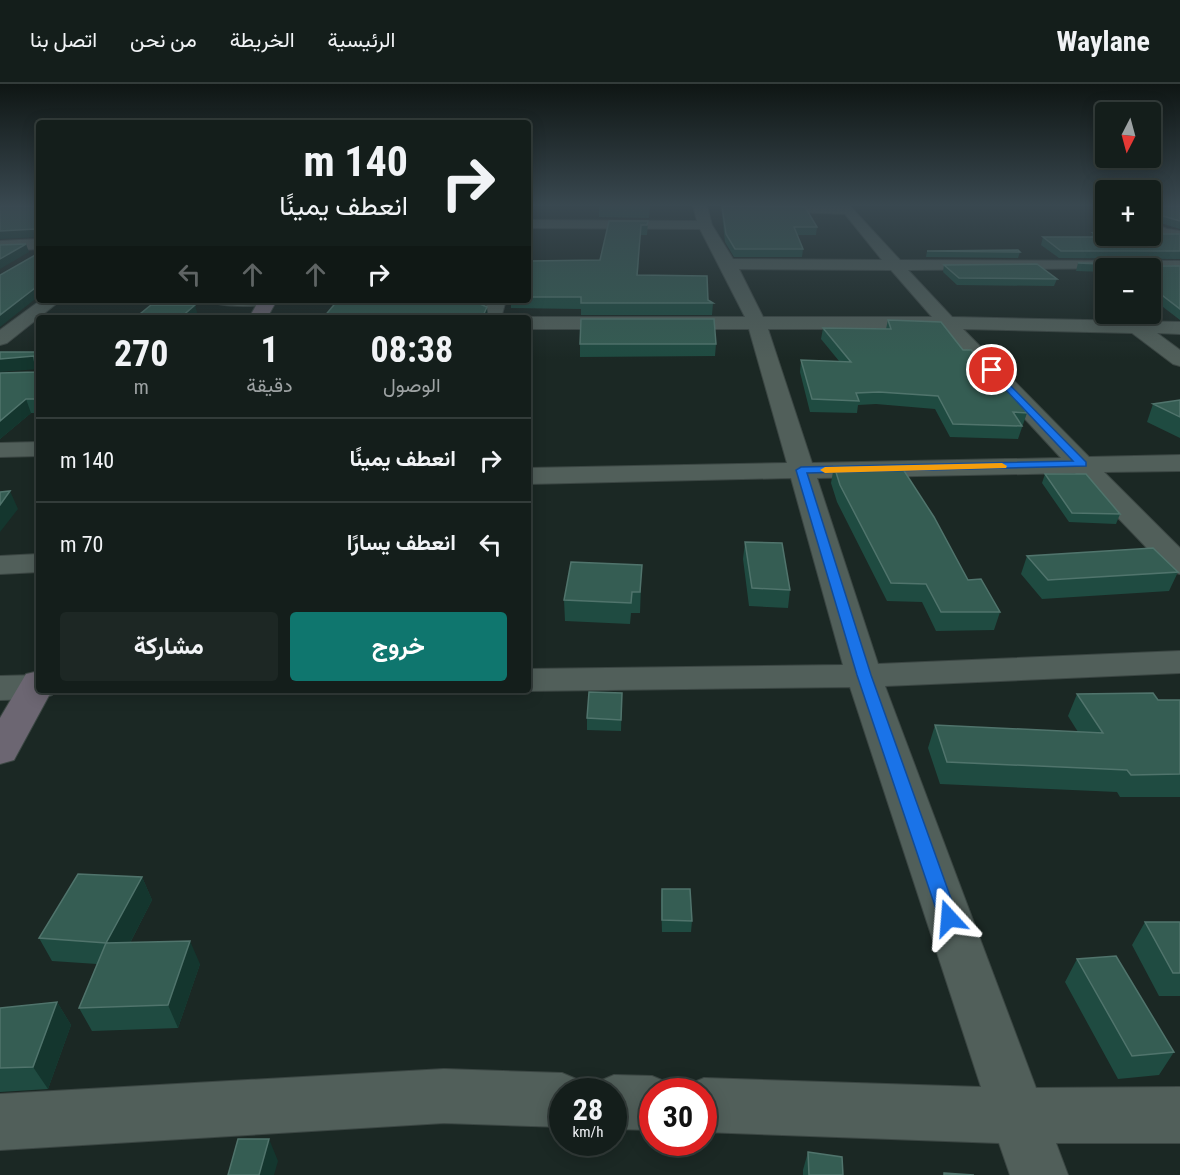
<!DOCTYPE html>
<html lang="ar">
<meta charset="utf-8">
<style>
:root{--surface:#141e1b;--page:#1d2724;--text:#f1f3f6;--muted:#9da2a3;--line:#333c3a;--accent:#0f766e}
body{margin:0;font-family:"Roboto Condensed",Vazirmatn,sans-serif;background:var(--page);color:var(--text);direction:rtl;height:100vh;display:flex;flex-direction:column;font-size:22px;white-space:nowrap}
*{box-sizing:border-box;margin:0}
p{font-size:20px;color:var(--muted)}
.icon{flex:none;width:33px;height:33px;fill:none;stroke:currentColor;stroke-width:2;stroke-linecap:round;stroke-linejoin:round}
.map{position:relative;flex:1;overflow:hidden;direction:ltr}
.panel{position:absolute;left:36px;top:231px;width:495px;height:378px;display:flex;flex-direction:column;background:var(--surface);border-radius:6px;box-shadow:0 3px 15px #0003,0 0 0 2px var(--line);direction:rtl}
.panel>*{flex:none}
.top-card{position:absolute;left:36px;top:36px;width:495px;height:183px;border-radius:6px;box-shadow:0 3px 15px #0003,0 0 0 2px var(--line);direction:rtl;background:#141e1b;color:var(--text);overflow:hidden}
.needle{width:39px;rotate:186deg}
.buttons{position:absolute;left:1095px;top:18px;display:grid;gap:12px}
.buttons a{display:grid;place-items:center;width:66px;height:66px;border-radius:6px;background:var(--surface);box-shadow:0 3px 15px #0003,0 0 0 2px var(--line);font-size:30px}
.speed{position:absolute;left:549px;top:994px;display:flex;gap:12px;font-size:30px;font-weight:700;text-align:center}
.speed>*{display:grid;place-content:center;width:78px;height:78px;border-radius:50%;background:var(--surface);box-shadow:0 3px 15px #0003,0 0 0 2px var(--line);line-height:1}
.speed small{font-size:15px;font-weight:400}
.speed .limit{border:9px solid #d22;background:#fff;color:#111}
.pin{position:absolute;display:grid;place-items:center;width:51px;height:51px;color:#fff;margin:-26px;border:3px solid #fff;border-radius:50%;box-shadow:0 2px 6px #0007}
.me{position:absolute;width:66px;margin:-33px;rotate:341deg;stroke-linejoin:round;filter:drop-shadow(0 0 4px #0008)}
.turn{display:flex;align-items:center;gap:21px;height:126px;padding:0 24px;font-size:27px}
.turn .icon{width:78px;height:78px;stroke-width:2.5}
.turn b{display:block;font-size:42px;line-height:51px}
.lanes{display:flex;align-items:center;height:57px;padding:0 24px;background:#0003;justify-content:center;gap:30px;direction:ltr}
.lanes .off{opacity:.35}
.eta{display:flex;justify-content:space-evenly;align-items:center;height:102px;text-align:center}
.eta b{font-size:36px;font-weight:700;line-height:42px}
.primary-button{display:flex;gap:12px;margin-top:auto;padding:12px 24px}
.primary-button a{flex:1;height:69px;border-radius:6px;background:var(--accent);color:#fff;font-size:24px;font-weight:700;line-height:69px;text-align:center}
.primary-button a+a{background:var(--page);color:var(--text)}
ul{padding:0;list-style:none}
li{display:flex;align-items:center;gap:18px;height:84px;padding:0 24px;border-top:2px solid var(--line)}
li div{flex:1}
li b{display:block;font-size:22px}
li em{font-style:normal}
header{display:flex;align-items:center;gap:36px;box-sizing:border-box;height:84px;padding:0 30px;background:var(--surface);border-bottom:2px solid var(--line)}
header strong{font-size:28px}
nav{display:flex;gap:33px;margin-inline-start:auto;font-size:21px}
.map>svg:first-child{display:block}
</style>
<header>
<strong>Waylane</strong>
<nav><a>الرئيسية</a><a>الخريطة</a><a>من نحن</a><a>اتصل بنا</a></nav>
</header>
<div class="map">
<svg width="1180" height="1091" viewBox="0 0 1180 1091">
<rect width="100%" height="100%" fill="#1b2824"/>
<g fill="none" stroke-linecap="round" stroke-linejoin="round">
<g stroke="#3b4643" stroke-width="2">
<path id="street" d="M693,122H707L712,141L733,175L882,176L845,130L746,126L739,122H850L900,176L1180,177V187H1150V184L908,186L952,233L1180,238V250L1157,249L1180,266V282L1173,280L1132,249L963,245L1089,373L1180,371V387L1104,388L1180,464V490L1169,487L1075,389L817,394L878,580L1180,567V589L885,602L1036,1004L1180,1003V1059H1056L1068,1091H1010L999,1059L704,1048V1008H682L685,1002L704,994L981,1003L850,603L528,607L523,606H528V585L843,581L791,394L528,400V384L787,379L749,245H528V234H525L528,233H745L700,145L528,144V136L697,137ZM739,185L891,186L932,233H763ZM768,245H942L1061,374L812,379Z
M1150,138L1167,145L1180,147V155L1163,153L1150,148Z
M39,155V165L0,167V157Z
M41,216H61L7,259L0,261V246Z
M209,216H277C271,224 215,224 209,216Z
M488,216H506L501,234H483Z
M39,358V372L0,373V359Z
M39,470V488L0,490V472Z
M39,591V606H55L52,611L39,615L0,616V592Z
M444,985L562,989L581,997L586,1008H562V1043L444,1039L0,1066V1010Z
M614,991L652,992L671,1000L675,1008H652V1046L614,1045V1008H591L595,999Z"/>
</g>
<g stroke="#3b4643" stroke-width="2">
<path id="secondary" d="M259,216H277L267,234H249Z
M39,587V606H52L14,676L0,680V634L26,590Z"/>
</g>
<use href="#street" fill="#515f5a" fill-rule="evenodd"/>
<use href="#secondary" fill="#6c6672" fill-rule="evenodd"/>
</g>
<path fill="#1f4b41" d="M599,122H650L649,134L599,133Z
M721,122H777L817,143L816,151H797L803,165L802,173H734L725,158Z
M1150,122H1180V145L1151,136Z
M609,137H648L647,151H640L638,191L713,219L712,231H581V225L511,224V216H528V177L600,176Z
M1093,149L1180,150V175L1059,174L1041,161L1043,153H1091Z
M927,167L1020,168L1018,174L926,173Z
M1078,179L1180,182V236L1150,213V184H1106V188L1076,187Z
M944,181L1057,195L1054,202L957,201L943,188Z
M888,236L963,266L1027,329L1018,355L950,353L935,325L876,320L858,321L857,329L810,328L800,288L801,276L839,277L821,255L823,244L886,245Z
M580,260H716L715,272L580,273Z
M39,268V329H31L0,355V289L36,288Z
M1180,316V354L1147,338L1153,320Z
M834,382L968,496L1000,528L994,546L936,547L922,518L887,517L837,418L831,399Z
M1045,390L1120,430L1116,440L1069,438L1042,399Z
M745,458L790,506L788,524L749,522L743,475Z
M1027,472L1178,488L1169,507L1042,515L1021,490Z
M641,502L640,529H631L630,540L565,537L564,516Z
M622,609L621,647L587,646V634Z
M1077,610L1158,616H1180V713H1120L1117,708L940,700L928,664L935,641L1078,648L1068,632Z
M142,793L152,816L130,859L200,880L178,944L92,947L79,924L97,880L52,877L39,854Z
M662,805L692,837L691,848H662L661,816Z
M1145,838H1180V912H1159L1132,861Z
M1077,875L1174,968L1159,991L1118,995L1065,898Z
M57,918L71,941L48,1005L0,1008V924Z
M808,1068L843,1091H803V1086Z"/>
<path fill="#14362e" d="M36,145L39,153L0,155V147Z
M26,160L29,168L0,185V175Z
M39,201V212L0,243V231Z
M481,216H486L481,233L480,220Z
M195,221L198,232L196,234H180Z
M487,223L488,234H482Z
M34,272L39,285L0,288V275Z
M26,315L31,329L0,355V337Z
M10,407L18,425L0,448V421Z
M142,793L152,816L118,882L106,859Z
M190,857L200,880L178,944L168,921Z
M57,918L71,941L48,1005L33,983Z
M269,1055L278,1077L274,1091H259Z"/>
<path fill="#355d53" stroke="#50746c" stroke-width="1.5" d="M0,122H39V201L0,231V191L37,170L39,147L36,145L0,147Z
M722,122L805,123L817,143H794L803,165H735L726,150Z
M1150,122H1180V137L1153,129L1150,131Z
M609,137H648L647,141H641L637,191L707,192L708,216L713,219H581V213H528V177L600,176Z
M1093,149H1106V152H1150V150H1180V167H1061L1043,153H1099Z
M26,160L0,175V161Z
M1018,166L1020,168L927,167Z
M1078,179H1150L1153,182H1180V225L1150,202V184H1127L1123,181Z
M1037,180L1057,195L959,194L944,181Z
M338,216H481L480,220L487,223L482,234H323Z
M151,221H195L180,234H135Z
M581,235H714L716,260H580Z
M888,236L941,238L963,266H971L1010,305L1027,329L1013,328L1022,342L953,340L938,312L879,308L856,309L859,317L812,315L801,276L851,278L823,244L891,245Z
M0,268H39V315H26L0,337V289L36,288L34,272L0,275Z
M1180,316V333L1153,320Z
M834,382H901L934,433L968,496L981,495L1000,528H941L926,500L891,499L840,401Z
M1045,390H1086L1120,430L1072,429Z
M10,407L0,421V408Z
M745,458L782,459L790,506L752,504Z
M1153,464L1178,488L1048,496L1027,472Z
M571,478L642,481L640,508H632L631,519L564,516Z
M589,608L622,609L621,636L587,634Z
M1153,609L1158,616H1180V690L1131,691L1127,686L947,678L935,641L1103,649L1077,610Z
M78,790L142,793L106,859L39,854Z
M662,805H690L692,837L662,836Z
M1145,838H1180V889H1173Z
M190,857L168,921L79,924L106,859Z
M1116,872L1174,968L1132,972L1077,875Z
M57,918L33,983L0,984V924Z
M238,1055H269L259,1091H228Z
M808,1068L842,1073L843,1091H809Z
M944,1089L974,1091H944Z"/>
<linearGradient id="sky" x2="0" y2="1"><stop stop-color="#0f1614"/><stop offset="0.44" stop-color="#394850"/><stop offset="1" stop-color="#394850" stop-opacity="0"/></linearGradient>
<rect width="1180" height="275" fill="url(#sky)"/>
<path fill="#1a73e8" stroke="#114b97" stroke-width="1.5" d="M992,283L1086,378V382L807,389L871,591L958,834L956,840L949,842L942,840L939,834L857,591L796,386L801,383L1073,377L989,288Z"/>
<path fill="#f59e0b" d="M1002,379L1007,382L1006,384L825,389L820,386L825,383Z"/>
</svg>
<div class="buttons">
<a><svg class="needle" viewBox="-14 -14 28 28"><path d="M0-13l5 13h-10z" fill="#e53935"/><path d="M0 13l5-13h-10z" fill="#9da2a3"/></svg></a>
<a>+</a>
<a>−</a>
</div>
<div class="speed"><div>28<small>km/h</small></div><div class="limit">30</div></div>
<div class="pin" style="left:992px;top:286px;background:#d93025"><svg class="icon" aria-label="arrive" viewBox="0 0 24 24"><path d="M6 21V4h12l-3 4 3 4H6"/></svg></div>
<svg class="me" style="left:949px;top:834px" viewBox="-20 -20 40 40"><path d="M0-17L14 15 0 8-14 15z" fill="#1a73e8" stroke="#fff" stroke-width="4"/></svg>
<div class="top-card">
<div class="turn"><svg class="icon" aria-label="right" viewBox="0 0 24 24"><path d="M7 20v-9h11M14 6l5 5-5 5"/></svg><div><b>140 m</b>انعطف يمينًا</div></div>
<div class="lanes"><svg class="icon off" aria-label="left" viewBox="0 0 24 24"><path d="M17 20v-9H6M10 6l-5 5 5 5"/></svg><svg class="icon off" aria-label="ahead" viewBox="0 0 24 24"><path d="M12 20V5M6 11l6-6 6 6"/></svg><svg class="icon off" aria-label="ahead" viewBox="0 0 24 24"><path d="M12 20V5M6 11l6-6 6 6"/></svg><svg class="icon" aria-label="right" viewBox="0 0 24 24"><path d="M7 20v-9h11M14 6l5 5-5 5"/></svg></div>
</div>
<section class="panel">
<div class="eta">
<div><b>08:38</b><p>الوصول</p></div>
<div><b>1</b><p>دقيقة</p></div>
<div><b>270</b><p>m</p></div>
</div>
<ul>
<li><svg class="icon" aria-label="right" viewBox="0 0 24 24"><path d="M7 20v-9h11M14 6l5 5-5 5"/></svg><div><b>انعطف يمينًا</b></div><em>140 m</em></li>
<li><svg class="icon" aria-label="left" viewBox="0 0 24 24"><path d="M17 20v-9H6M10 6l-5 5 5 5"/></svg><div><b>انعطف يسارًا</b></div><em>70 m</em></li>
</ul>
<div class="primary-button"><a>خروج</a><a>مشاركة</a></div>
</section>
</div>
